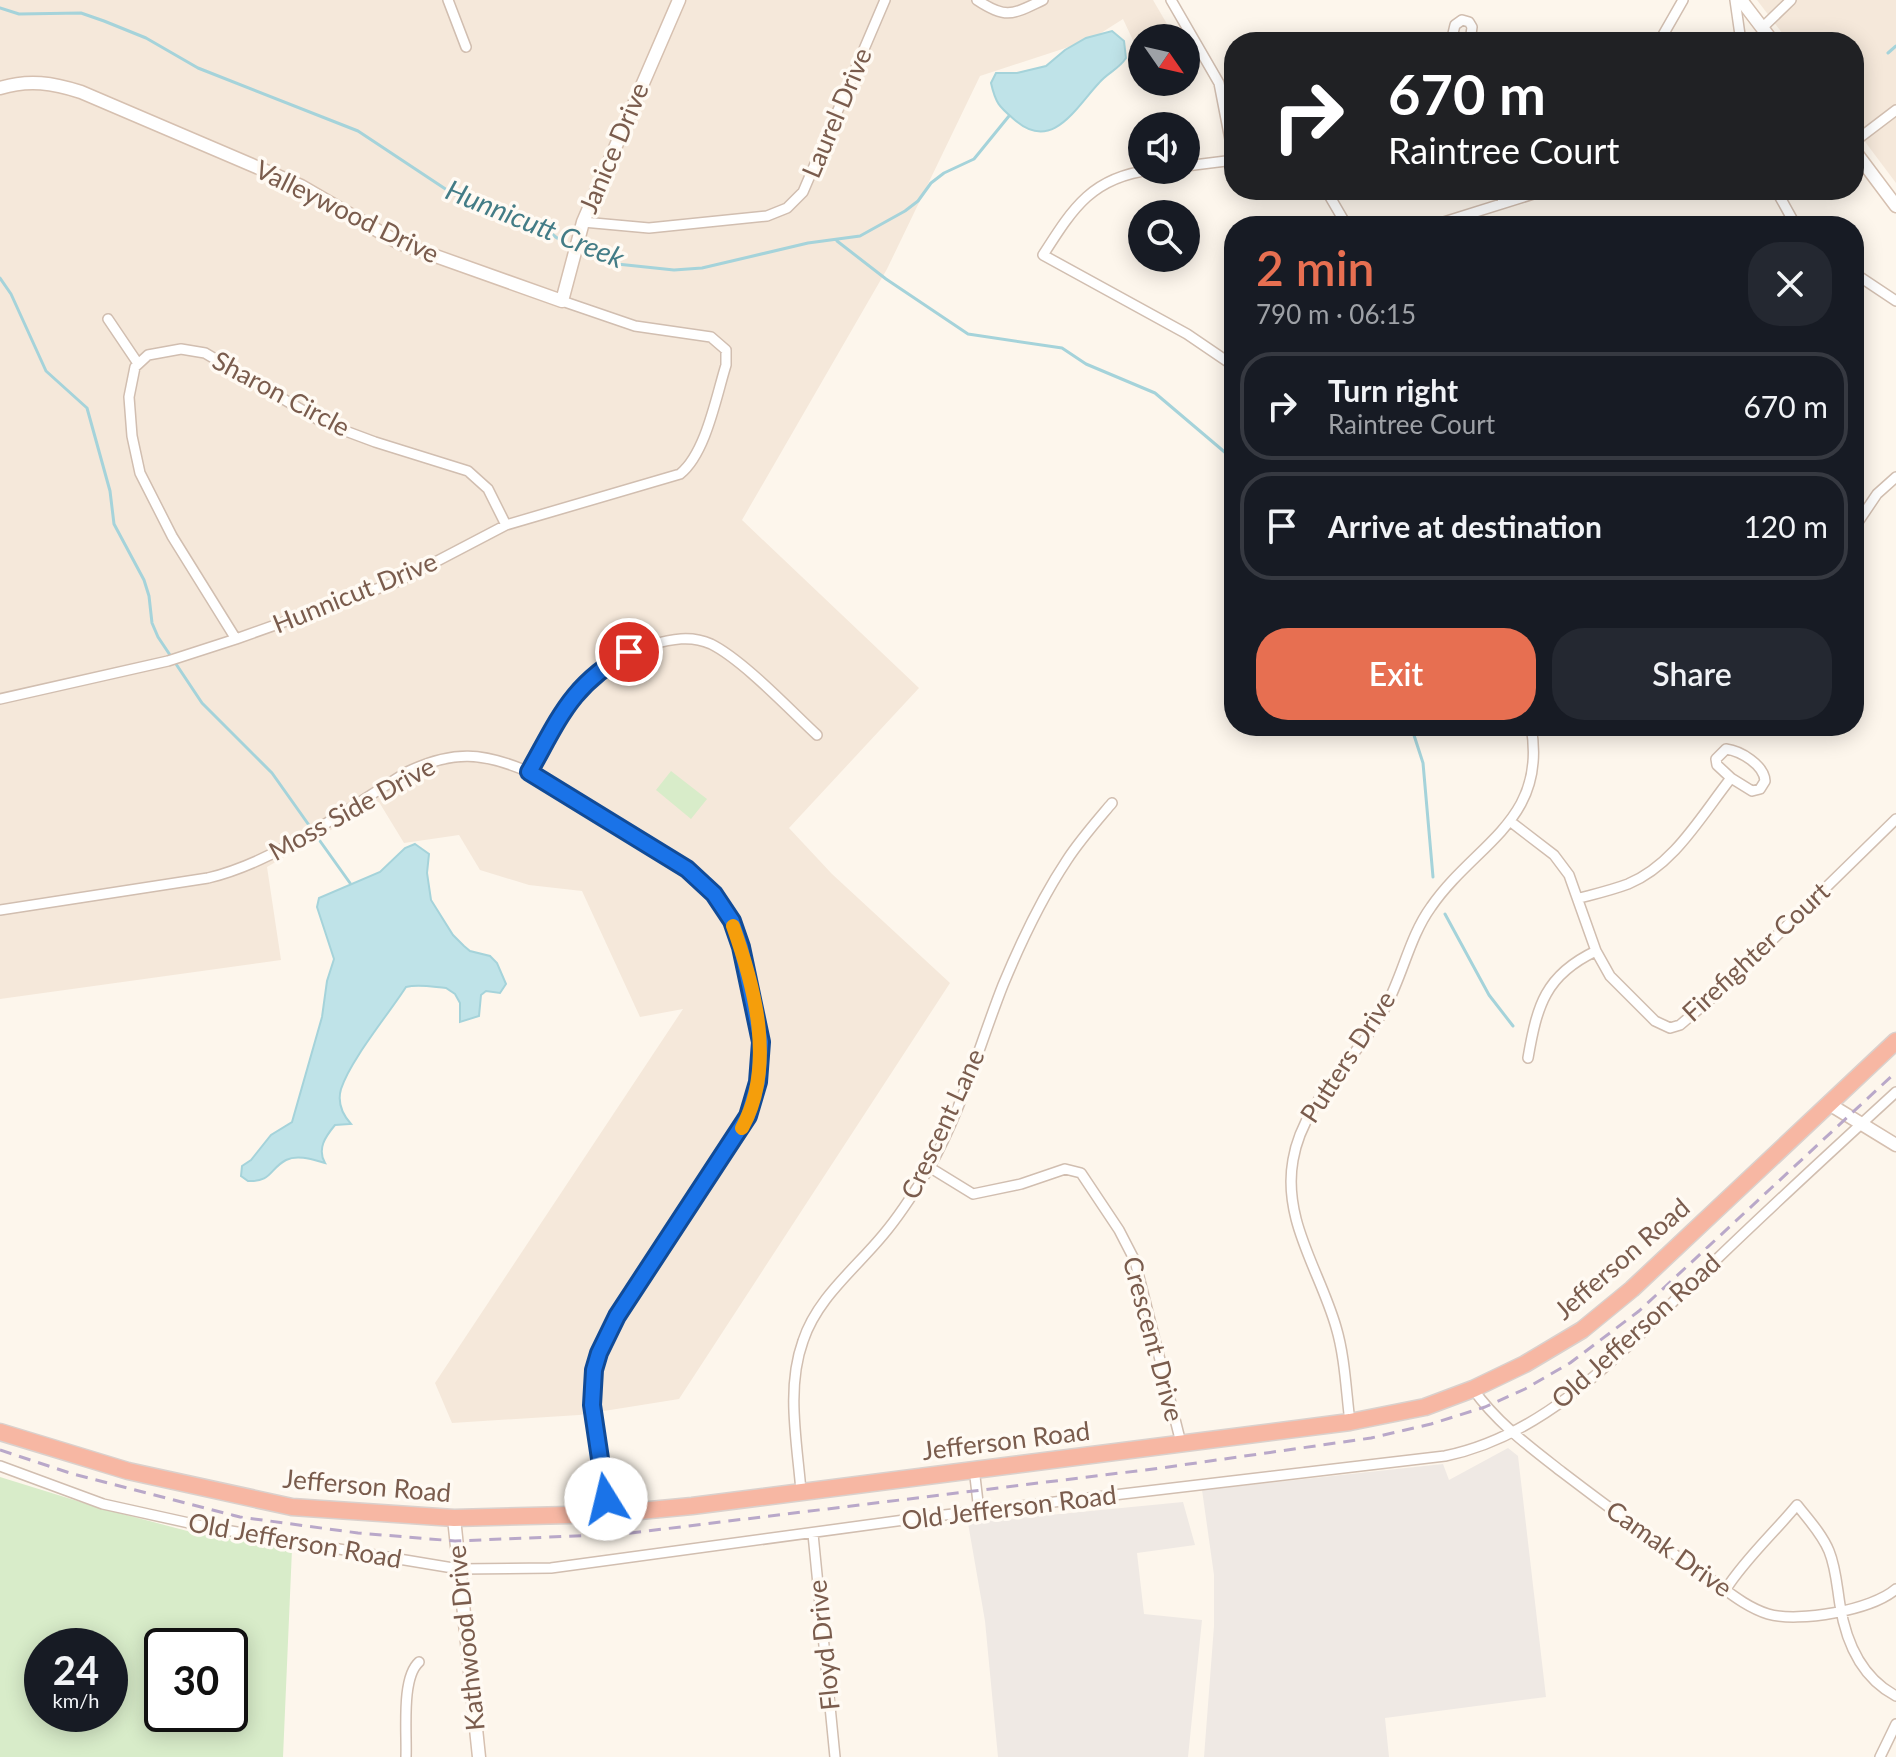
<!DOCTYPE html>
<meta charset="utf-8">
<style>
:root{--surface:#171b24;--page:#242831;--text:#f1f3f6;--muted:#9ea1a6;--line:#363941;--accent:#e76f51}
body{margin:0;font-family:Lato,sans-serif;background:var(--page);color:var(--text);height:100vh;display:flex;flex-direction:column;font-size:30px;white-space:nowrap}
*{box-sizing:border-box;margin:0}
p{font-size:26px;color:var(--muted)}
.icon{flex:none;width:44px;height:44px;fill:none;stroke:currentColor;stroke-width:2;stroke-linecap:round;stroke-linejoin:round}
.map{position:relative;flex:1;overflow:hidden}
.details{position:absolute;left:1224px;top:216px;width:640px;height:520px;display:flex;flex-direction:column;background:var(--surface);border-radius:32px;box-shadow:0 4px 20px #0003}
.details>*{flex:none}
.guide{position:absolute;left:1224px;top:32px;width:640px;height:168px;border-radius:32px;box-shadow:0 4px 20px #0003;background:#202124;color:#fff;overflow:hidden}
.needle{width:52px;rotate:124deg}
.buttons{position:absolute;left:1128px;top:24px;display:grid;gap:16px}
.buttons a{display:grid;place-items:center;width:72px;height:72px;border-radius:50%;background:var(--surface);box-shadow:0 4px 20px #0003;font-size:40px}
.speed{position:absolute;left:24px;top:1628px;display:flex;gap:16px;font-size:40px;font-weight:700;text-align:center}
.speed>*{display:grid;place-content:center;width:104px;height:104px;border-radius:50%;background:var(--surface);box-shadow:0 4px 20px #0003;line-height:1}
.speed small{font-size:20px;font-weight:400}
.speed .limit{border:4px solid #111;border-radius:12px;background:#fff;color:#111}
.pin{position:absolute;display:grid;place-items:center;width:68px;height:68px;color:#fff;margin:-34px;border:4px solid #fff;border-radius:50%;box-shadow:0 2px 8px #0007}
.me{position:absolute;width:88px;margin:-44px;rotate:351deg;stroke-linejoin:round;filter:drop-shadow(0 0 6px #0008)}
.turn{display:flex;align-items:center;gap:28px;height:168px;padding:0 32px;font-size:36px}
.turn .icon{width:104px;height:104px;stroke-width:2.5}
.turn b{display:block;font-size:56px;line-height:68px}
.round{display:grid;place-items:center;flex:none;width:84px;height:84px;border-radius:32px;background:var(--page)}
.head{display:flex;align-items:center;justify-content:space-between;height:136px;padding:0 32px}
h1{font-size:48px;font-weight:600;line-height:60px;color:var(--accent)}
.cta{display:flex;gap:16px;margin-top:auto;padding:16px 32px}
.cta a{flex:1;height:92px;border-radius:32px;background:var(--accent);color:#fff;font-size:32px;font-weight:600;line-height:92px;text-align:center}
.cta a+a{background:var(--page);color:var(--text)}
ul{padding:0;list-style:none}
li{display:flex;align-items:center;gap:24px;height:108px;margin:0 16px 12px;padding:0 16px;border:4px solid var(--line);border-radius:32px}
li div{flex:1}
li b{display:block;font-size:30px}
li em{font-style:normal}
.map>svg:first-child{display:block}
</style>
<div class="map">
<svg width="1896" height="1757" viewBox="0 0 1896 1757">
<rect width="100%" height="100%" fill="#fdf6ec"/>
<path fill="#f5e8da" d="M0,0H1153L1174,36L1142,38V49L1138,51L1123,19L1090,40L980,76L887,269L742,520L919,688L789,828L832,874L950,983L679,1399L579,1415L452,1423L435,1383L683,1009L640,1017L582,891L529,885L480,870L459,835L404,843L379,802L267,867L281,960L0,999Z
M1757,0H1896V183L1854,127V42H1789Z"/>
<path fill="#efe9e4" d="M1508,1448L1518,1456L1546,1697L1385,1718L1389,1757H1204L1214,1626V1575L1202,1490L1443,1464L1449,1480Z
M1183,1502L1195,1545L1137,1553L1144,1614L1202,1620L1188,1757H998L985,1621L968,1523Z"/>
<path fill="#d8ecc9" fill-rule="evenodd" d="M671,771L707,799L691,819L656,790Z
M0,1477L100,1508L195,1533L292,1549L283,1757H0ZM42,1646H110V1714H42ZM162,1646H230V1714H162Z"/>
<path fill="#bfe3e8" stroke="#a5d3da" stroke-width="2" d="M1112,31L1124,41L1126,58C1119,69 1107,73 1099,83C1076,107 1053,152 1016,121C1000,107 996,105 991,83L996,73H1017L1046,66L1065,50L1086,38Z
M415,844L429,854L427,873L431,900L453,935L464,946L470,951L490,956L497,963L506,984L500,993L486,991L481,995L479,1016L460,1022V1003L455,994L446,988C433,987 419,984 406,987C388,1015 351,1059 341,1089C337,1103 342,1114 351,1124L335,1125C325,1137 317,1149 325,1163C314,1160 298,1154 286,1160C269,1169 272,1182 248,1181L241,1176L242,1166L251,1160L271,1135L292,1122L322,1017L327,981L334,959L317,907L319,898L380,872L405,848Z"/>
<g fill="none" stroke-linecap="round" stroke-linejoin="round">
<path stroke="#a5d3da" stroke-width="3" d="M0,8L19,14L81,13L104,21L146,38L198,68L358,131L453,194L477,204L513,209L536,221L557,238L572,246
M1888,53L1896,46
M837,241L886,279L968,334L1062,348L1086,364L1155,393L1234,460
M578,249L617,264L674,270L702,268L808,243L860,236L905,211L918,201L931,183L944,173L974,159L1009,116
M0,278L11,294L46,371L87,408L110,491L114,524L144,580L149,596L152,623L158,637L202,703L272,773L311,828
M1411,726L1423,763L1433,877
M315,834L350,883
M1445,914L1489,995L1513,1026"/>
<g stroke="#d1beb0" stroke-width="12">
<path id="street" d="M448,0L466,47
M977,0C1007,20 1013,14 1043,0
M1171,0L1219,83L1234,160
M1735,0L1741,42
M1762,28L1791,0
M1451,42L1455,25L1462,20L1469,22L1472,27L1470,42
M1659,42L1683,0
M1854,142L1896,110
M1186,166L1234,160
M1151,170C1092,177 1073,208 1043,255L1187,334L1234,366
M1326,190L1347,226
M1498,190L1504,203
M1776,190L1796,226
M583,222L649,228L767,216L787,208L803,192L885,0
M1431,226L1546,190
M1854,273L1896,301
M108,319L137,362
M1854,528L1877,494L1896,477
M236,639L172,536L140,473L132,436L129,397L135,367L148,355L181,349L205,353L324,423L375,442L468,471L488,489L506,525
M0,699L168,661L236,639L399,581L506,525L680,474C706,453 716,397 726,365V350L711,337L635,326L562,301
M529,772C563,712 580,667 651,645C671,639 691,635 711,644C743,660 789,709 817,735
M1511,822L1554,855L1569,875L1596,951L1610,976L1655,1021L1670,1028L1680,1025L1719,992L1896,819
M1580,898C1595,894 1612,890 1628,884C1674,865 1701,816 1731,778L1752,791L1760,789L1765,781C1764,765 1741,751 1726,749L1716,759L1717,765L1731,778
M0,910L208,878C276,862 347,809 407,772C453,750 483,752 529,772C562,792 594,813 627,833C667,858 712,879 732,924C743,948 747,975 753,1000C764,1052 763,1088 737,1136L617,1316L599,1353L594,1370L592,1405L608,1514
M1528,1058C1537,1006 1545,975 1596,951
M929,1167L973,1194L1021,1184L1065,1169L1081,1173L1119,1230L1135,1261L1181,1443
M1473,1389C1497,1423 1530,1447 1562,1472C1609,1508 1657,1543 1706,1576C1725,1589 1745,1607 1768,1614C1799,1623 1872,1610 1896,1589
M1350,1422C1346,1391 1345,1357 1336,1327C1320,1271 1282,1220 1293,1160C1303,1099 1359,1058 1386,1006C1403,974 1410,936 1431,907C1475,843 1548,821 1531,726
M0,1466L103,1504L207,1527L459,1569L551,1568L919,1518L1445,1456C1558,1433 1638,1333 1718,1258C1776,1202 1836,1147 1896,1092
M974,1468L979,1511
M801,1491C797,1442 786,1388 803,1341C817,1298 855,1269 883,1235C900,1215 914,1193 928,1170C961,1113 979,1046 1003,985C1020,944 1043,896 1067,860C1080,840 1096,822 1112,803
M813,1534L835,1757
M1726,1589C1746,1558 1773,1534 1797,1505C1808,1519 1822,1534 1829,1551C1836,1568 1837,1587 1840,1605C1846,1642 1862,1678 1896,1696
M406,1757C407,1732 401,1678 419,1662
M1880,1757L1896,1724"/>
</g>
<g stroke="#d6c0b0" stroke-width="15">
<path id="secondary" d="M1741,0L1773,42
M0,88C29,79 53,83 81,92L301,186L399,243L562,301L583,222L679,0
M1854,150L1896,206
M1829,1104L1896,1145
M454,1518L479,1757"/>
</g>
<g stroke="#dad1cd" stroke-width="19">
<path id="highway" d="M0,1432L128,1471L292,1507L454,1518L608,1514L692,1506L1350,1422L1425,1407L1473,1389L1525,1364L1582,1330L1632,1289L1896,1041"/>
</g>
<use href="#street" stroke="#fff" stroke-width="9"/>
<use href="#secondary" stroke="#fff" stroke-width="12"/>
<use href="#highway" stroke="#f7b7a3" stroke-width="16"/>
<path stroke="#b9a8c9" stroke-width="3" stroke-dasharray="12 8" stroke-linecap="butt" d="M0,1450L73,1474L240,1517L358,1533L455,1541L623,1534L1161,1468L1371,1438L1431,1424L1485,1407L1525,1389L1570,1363L1639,1311L1896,1072"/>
</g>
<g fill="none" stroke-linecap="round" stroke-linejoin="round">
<g stroke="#114b97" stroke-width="20">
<path id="route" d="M606,1499L592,1405L594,1370L599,1353L617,1316L748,1116L758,1082L761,1042L741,947L732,921L714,894L687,869L529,772C560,717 571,685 629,652"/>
</g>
<use href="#route" stroke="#1a73e8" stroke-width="14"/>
<path stroke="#f59e0b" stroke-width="14" d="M733,926C755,988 776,1066 742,1128"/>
</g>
<g text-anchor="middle" stroke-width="7" stroke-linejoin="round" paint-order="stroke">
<g font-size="26" fill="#7a5c4d" stroke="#fffaf3">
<text transform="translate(837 113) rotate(-67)" y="9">Laurel Drive</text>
<text transform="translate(614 148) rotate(-67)" y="9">Janice Drive</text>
<text transform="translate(347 212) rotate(26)" y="9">Valleywood Drive</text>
<text transform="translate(281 394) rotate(28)" y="9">Sharon Circle</text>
<text transform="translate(355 593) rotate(-22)" y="9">Hunnicut Drive</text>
<text transform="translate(352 809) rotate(-29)" y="9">Moss Side Drive</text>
<text transform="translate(1756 952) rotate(-43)" y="9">Firefighter Court</text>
<text transform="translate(1348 1057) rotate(-57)" y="9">Putters Drive</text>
<text transform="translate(943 1124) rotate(-65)" y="9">Crescent Lane</text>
<text transform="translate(1622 1259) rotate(-41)" y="9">Jefferson Road</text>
<text transform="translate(1636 1331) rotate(-42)" y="9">Old Jefferson Road</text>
<text transform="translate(1153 1339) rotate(75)" y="9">Crescent Drive</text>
<text transform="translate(1006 1441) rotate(-7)" y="9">Jefferson Road</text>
<text transform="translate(367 1486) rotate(5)" y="9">Jefferson Road</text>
<text transform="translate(1009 1508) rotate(-7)" y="9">Old Jefferson Road</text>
<text transform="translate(295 1541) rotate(10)" y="9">Old Jefferson Road</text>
<text transform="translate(1669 1549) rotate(35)" y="9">Camak Drive</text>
<text transform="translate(466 1638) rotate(-96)" y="9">Kathwood Drive</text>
<text transform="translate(824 1645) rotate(-96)" y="9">Floyd Drive</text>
</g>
<g font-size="28" font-style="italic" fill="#437c86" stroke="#fffaf3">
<text transform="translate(535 224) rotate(22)" y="10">Hunnicutt Creek</text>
</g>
</g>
</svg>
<div class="buttons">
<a><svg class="needle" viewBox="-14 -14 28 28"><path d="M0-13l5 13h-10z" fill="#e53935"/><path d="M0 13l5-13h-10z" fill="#9ea1a6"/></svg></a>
<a><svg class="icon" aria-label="sound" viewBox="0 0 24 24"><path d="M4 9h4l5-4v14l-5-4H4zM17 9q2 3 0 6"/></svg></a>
<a><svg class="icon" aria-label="search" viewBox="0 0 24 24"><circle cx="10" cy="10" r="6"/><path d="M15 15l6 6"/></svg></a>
</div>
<div class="speed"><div>24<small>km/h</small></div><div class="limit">30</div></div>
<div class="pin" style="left:629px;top:652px;background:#d93025"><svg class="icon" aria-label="arrive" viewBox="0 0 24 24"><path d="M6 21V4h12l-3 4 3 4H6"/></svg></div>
<svg class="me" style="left:606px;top:1499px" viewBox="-20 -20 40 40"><circle r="19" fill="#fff"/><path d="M0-13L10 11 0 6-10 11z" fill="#1a73e8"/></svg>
<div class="guide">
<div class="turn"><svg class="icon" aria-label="right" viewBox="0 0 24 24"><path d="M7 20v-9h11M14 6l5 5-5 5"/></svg><div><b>670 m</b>Raintree Court</div></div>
</div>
<section class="details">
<div class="head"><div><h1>2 min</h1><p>790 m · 06:15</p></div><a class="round"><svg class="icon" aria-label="close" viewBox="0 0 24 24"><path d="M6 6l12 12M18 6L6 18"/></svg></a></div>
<ul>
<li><svg class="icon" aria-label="right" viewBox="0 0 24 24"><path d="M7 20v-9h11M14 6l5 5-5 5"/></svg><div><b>Turn right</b><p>Raintree Court</p></div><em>670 m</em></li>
<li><svg class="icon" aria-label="arrive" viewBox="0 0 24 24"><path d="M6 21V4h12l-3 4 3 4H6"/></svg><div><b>Arrive at destination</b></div><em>120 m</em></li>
</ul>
<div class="cta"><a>Exit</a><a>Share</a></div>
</section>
</div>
